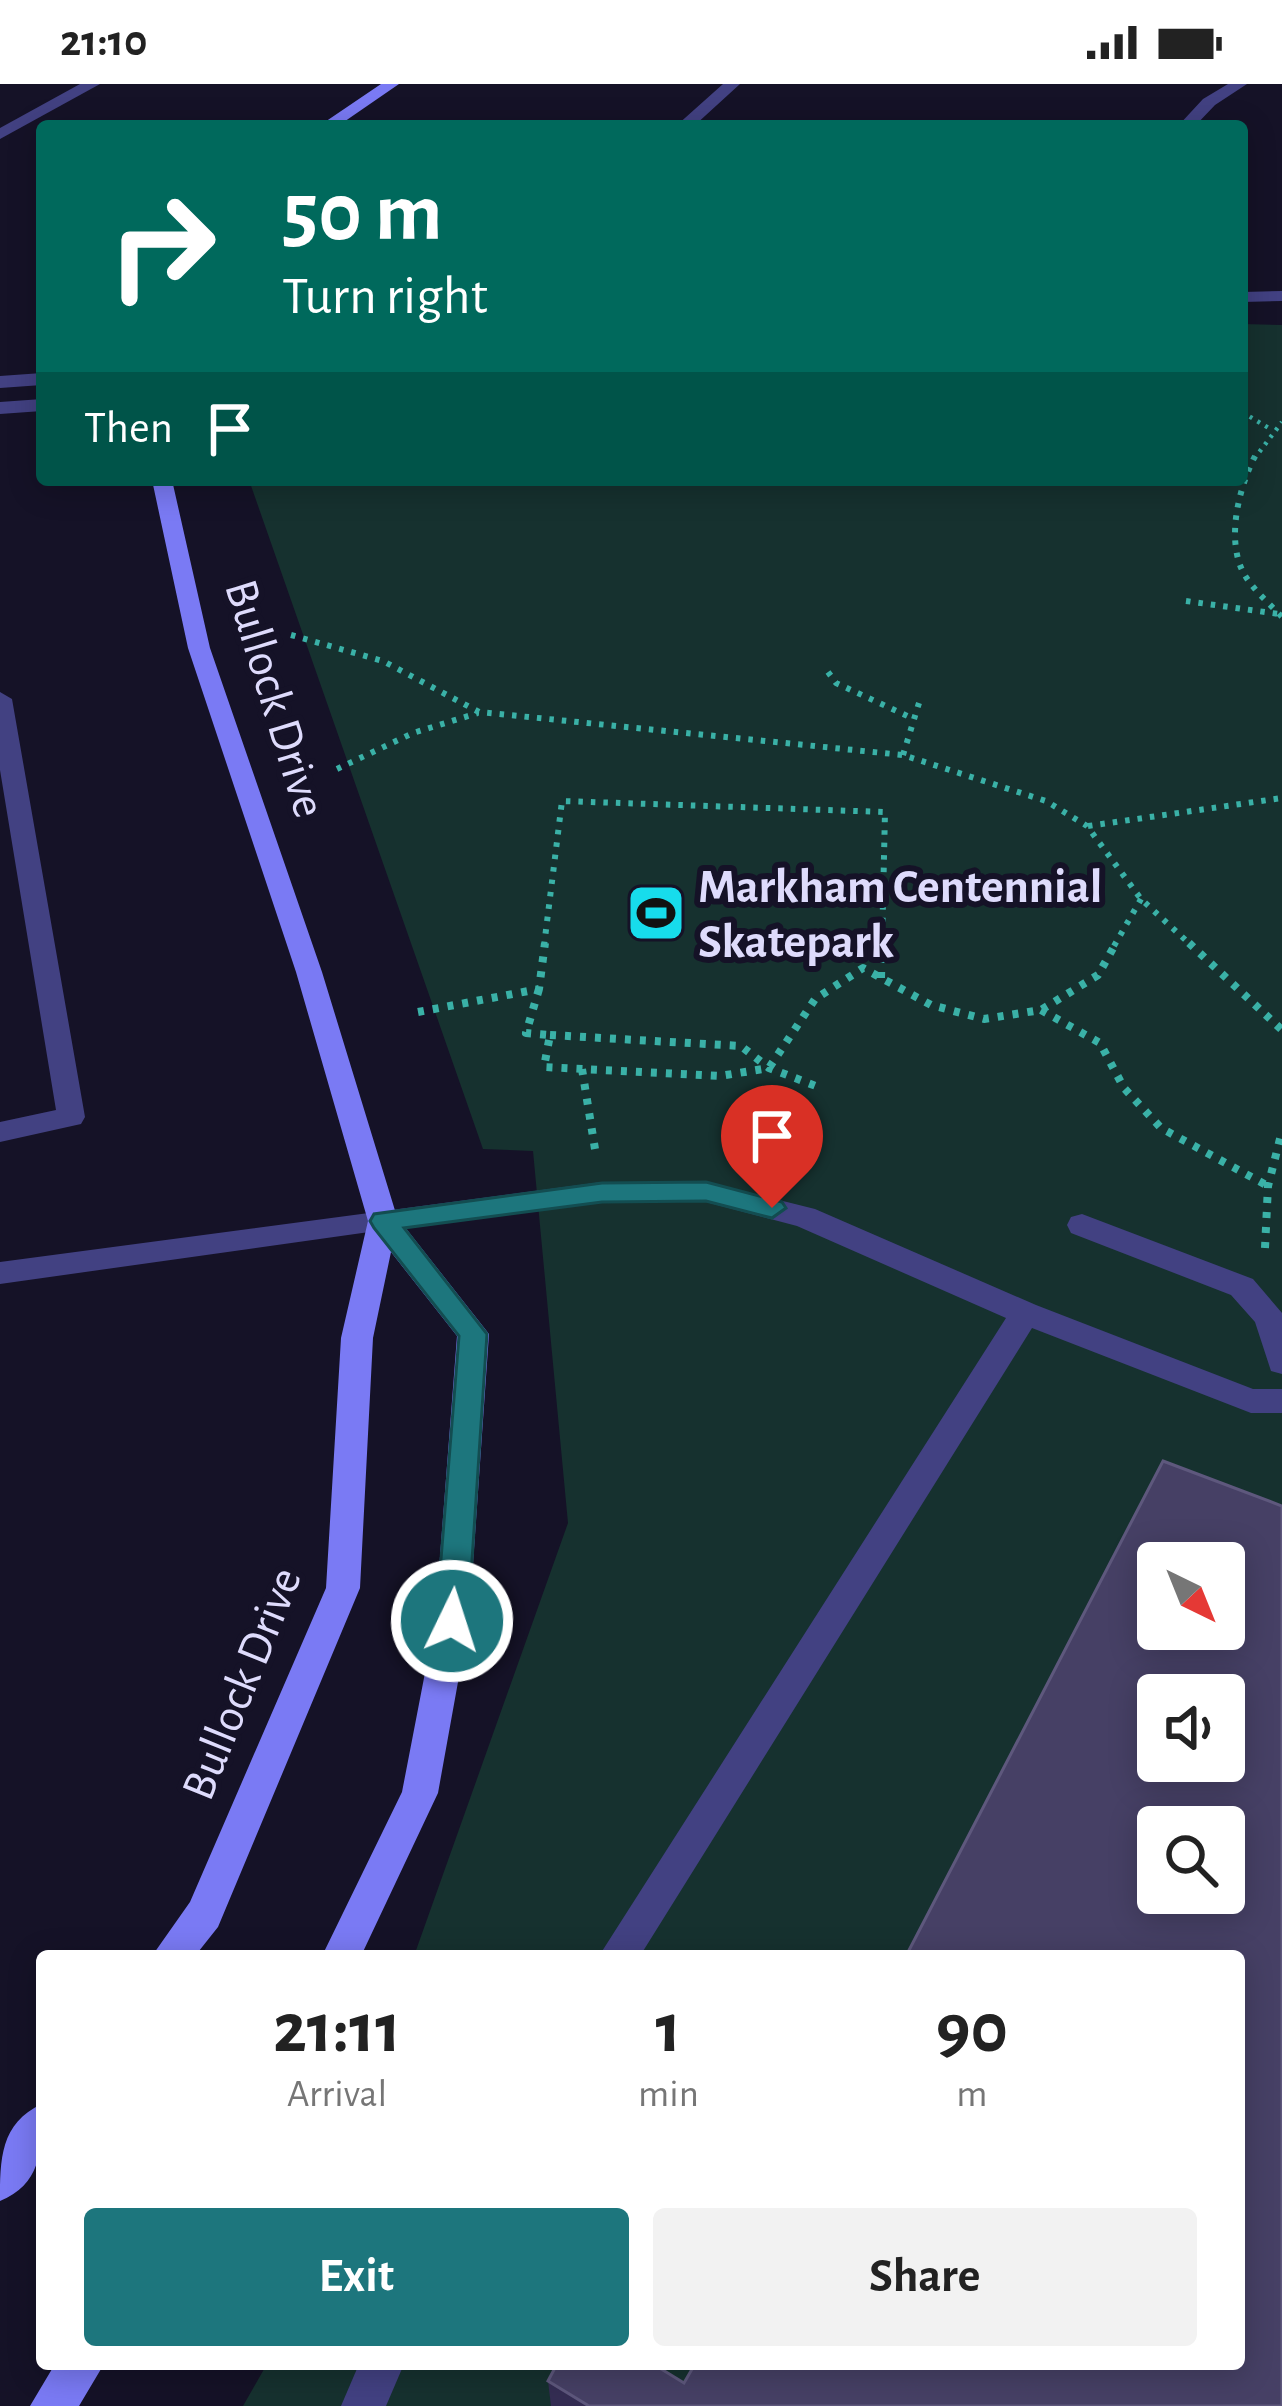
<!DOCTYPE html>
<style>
:root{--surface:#fff;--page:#f2f2f2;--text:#222;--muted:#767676;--accent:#1d767d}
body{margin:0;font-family:"Alegreya Sans",sans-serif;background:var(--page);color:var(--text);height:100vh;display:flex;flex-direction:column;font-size:45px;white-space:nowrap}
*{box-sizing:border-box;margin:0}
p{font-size:39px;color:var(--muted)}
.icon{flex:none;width:66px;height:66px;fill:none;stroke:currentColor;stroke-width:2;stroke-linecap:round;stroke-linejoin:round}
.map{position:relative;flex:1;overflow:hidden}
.drawer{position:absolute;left:36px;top:1866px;width:1209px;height:420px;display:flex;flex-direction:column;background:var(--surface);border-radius:12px;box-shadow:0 6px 30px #0003}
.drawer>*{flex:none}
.top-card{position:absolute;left:36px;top:36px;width:1212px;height:366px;border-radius:12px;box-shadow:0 6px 30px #0003;background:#00695c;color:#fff;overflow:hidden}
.needle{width:78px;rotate:137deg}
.buttons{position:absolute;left:1137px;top:1458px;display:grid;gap:24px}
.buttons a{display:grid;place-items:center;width:108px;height:108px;border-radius:12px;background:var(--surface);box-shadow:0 6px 30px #0003;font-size:60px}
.pin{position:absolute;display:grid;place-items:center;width:102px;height:102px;color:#fff;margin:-123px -51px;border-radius:50% 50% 50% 0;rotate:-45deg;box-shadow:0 0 12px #0007}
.pin .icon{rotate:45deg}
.me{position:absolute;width:132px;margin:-66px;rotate:4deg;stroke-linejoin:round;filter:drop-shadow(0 0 9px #0008)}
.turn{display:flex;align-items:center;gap:42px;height:252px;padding:0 48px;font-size:54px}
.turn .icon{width:156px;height:156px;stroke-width:2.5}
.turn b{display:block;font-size:84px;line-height:102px}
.then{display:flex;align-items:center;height:114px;padding:0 48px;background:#0003;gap:24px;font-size:45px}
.eta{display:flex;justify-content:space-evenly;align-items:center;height:204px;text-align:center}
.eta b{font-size:72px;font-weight:700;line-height:84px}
.cta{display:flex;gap:24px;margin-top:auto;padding:24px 48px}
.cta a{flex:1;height:138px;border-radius:12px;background:var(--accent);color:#fff;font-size:48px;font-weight:700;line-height:138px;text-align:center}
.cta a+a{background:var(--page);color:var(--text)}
.status{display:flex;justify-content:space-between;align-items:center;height:84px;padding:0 60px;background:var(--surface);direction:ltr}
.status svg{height:33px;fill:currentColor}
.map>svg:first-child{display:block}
</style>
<div class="status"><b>21:10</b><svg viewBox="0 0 49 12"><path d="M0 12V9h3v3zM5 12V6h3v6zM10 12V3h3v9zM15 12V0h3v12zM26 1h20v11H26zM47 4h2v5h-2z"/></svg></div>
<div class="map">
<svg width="1282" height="2322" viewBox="0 0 1282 2322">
<rect width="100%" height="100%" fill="#151227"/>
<path fill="#16312f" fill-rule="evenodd" d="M1242,240L1282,241V2322H243L267,2280H1239V1872H414L568,1439L533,1067L483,1065L249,396H1242ZM1158,1479H1224V1545H1158ZM1158,1611H1224V1677H1158ZM1158,1743H1224V1809H1158Z"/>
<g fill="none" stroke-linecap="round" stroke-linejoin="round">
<path stroke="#3ab1a7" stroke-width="4.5" stroke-dasharray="3 6" stroke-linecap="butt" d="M1242,328L1272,346
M1254,375L1282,338"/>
<path stroke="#3ab1a7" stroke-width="6" stroke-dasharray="4.5 8" stroke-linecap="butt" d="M1255,372C1239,404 1226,454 1243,488C1252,505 1269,519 1282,533
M1186,517L1279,530
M291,551L383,577L479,628L903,671L1046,717L1087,742L1141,815L1192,862
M828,588L836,599L914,635
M903,671L919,619
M337,685L413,649L478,629
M1088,742L1282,714
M544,862L562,717L885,728L882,862
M1114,862L1141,815"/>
<path stroke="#3ab1a7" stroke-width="8" stroke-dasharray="6 9" stroke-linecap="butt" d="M1189,859L1282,946
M881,894L882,859
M539,905L526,949L550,951L544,983L584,985
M1041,926L1100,959L1124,1004L1161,1044L1268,1102
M418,928L539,905L545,859
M550,951L741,962L769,984L821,1004
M595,1065L582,985L720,992L769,984L815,915L863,884L931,921L984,935L1041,926L1098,891L1116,859
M1265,1164L1268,1102L1282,1047"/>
<path fill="#424182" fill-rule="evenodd" d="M80,0H100L0,55V44Z
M42,289V301L0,304V292Z
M42,315V327L0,330V318Z
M0,608L12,615L85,1033L81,1040L0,1058V1038L56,1026L0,686Z
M602,1098H706L815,1125L1036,1221L1253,1305H1282V1329H1251L1032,1244L640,1872H599L1006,1234L797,1142L706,1118H602L497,1130L0,1200V1178Z
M1082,1130L1253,1195L1282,1229V1290L1271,1287L1255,1238L1231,1211L1071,1149L1067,1141L1071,1133Z
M359,2280H404L386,2322H341Z"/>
<path fill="#424182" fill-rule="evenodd" d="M723,0H740L694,42H676Z
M1228,0H1247L1215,21L1195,42H1178L1203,15Z
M1282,207V217L1242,218V208Z"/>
<path fill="#7a7af4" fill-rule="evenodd" d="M381,0H399L338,42H319Z
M152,396H172L210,564L322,888L397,1133L489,1250L469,1537L438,1709L361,1872H322L402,1708L435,1537L457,1252L391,1168L373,1254L360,1504L218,1843L195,1872H152L190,1818L326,1504L341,1254L368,1137L296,888L188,564Z
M42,2020C42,2061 44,2099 0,2117C0,2076 0,2039 42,2020Z
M55,2280H104L79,2322H30Z"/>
</g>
<path fill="#342d53" d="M548,2297L684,2299L1282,2322H551Z"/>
<path fill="#464065" stroke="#5e587d" stroke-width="3" fill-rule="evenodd" d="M1163,1377L1282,1422V2322H589L548,2297L557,2280H653L684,2299L695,2280H1239V1872H906ZM1158,1479H1224V1545H1158ZM1158,1611H1224V1677H1158ZM1158,1743H1224V1809H1158Z"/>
<path fill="#1d767d" stroke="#134d51" stroke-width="3" d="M706,1098L782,1118L786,1124L772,1134L706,1117L602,1118L404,1144L487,1250L468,1537L463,1546L452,1550L441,1546L436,1537L459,1252L374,1144L370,1137L374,1130L602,1099Z"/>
<defs>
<g id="stadium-square" transform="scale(3)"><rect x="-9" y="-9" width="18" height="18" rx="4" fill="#17dcec" stroke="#151227"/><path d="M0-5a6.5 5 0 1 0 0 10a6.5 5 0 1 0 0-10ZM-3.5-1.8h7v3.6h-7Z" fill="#111"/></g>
</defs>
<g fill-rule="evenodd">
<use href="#stadium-square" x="656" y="829"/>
</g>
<g text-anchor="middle" stroke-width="12" stroke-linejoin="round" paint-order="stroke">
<g font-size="48" fill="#dedbfc" stroke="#151227">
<text transform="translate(277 614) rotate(73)" y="17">Bullock Drive</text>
<text transform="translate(240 1599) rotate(-68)" y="17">Bullock Drive</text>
</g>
<g font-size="48" font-weight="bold" fill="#dedbfc" stroke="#151227" text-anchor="start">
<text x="698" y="818">Markham Centennial<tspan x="698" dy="55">Skatepark</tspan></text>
</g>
</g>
</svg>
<div class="buttons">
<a><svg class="needle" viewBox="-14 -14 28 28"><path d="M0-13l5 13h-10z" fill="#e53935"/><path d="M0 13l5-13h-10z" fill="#767676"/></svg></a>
<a><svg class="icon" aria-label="sound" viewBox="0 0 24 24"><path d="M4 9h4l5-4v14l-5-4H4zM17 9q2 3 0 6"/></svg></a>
<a><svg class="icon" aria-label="search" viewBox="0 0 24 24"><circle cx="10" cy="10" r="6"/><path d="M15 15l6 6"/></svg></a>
</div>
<div class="pin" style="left:772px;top:1124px;background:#d93025"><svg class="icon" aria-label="arrive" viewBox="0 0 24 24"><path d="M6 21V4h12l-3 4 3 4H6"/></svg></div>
<svg class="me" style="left:452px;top:1537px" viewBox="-20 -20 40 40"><circle r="17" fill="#1d767d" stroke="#fff" stroke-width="3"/><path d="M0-11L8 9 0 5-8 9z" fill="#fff"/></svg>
<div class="top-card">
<div class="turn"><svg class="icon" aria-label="right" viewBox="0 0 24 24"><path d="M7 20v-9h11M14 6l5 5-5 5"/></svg><div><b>50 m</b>Turn right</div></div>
<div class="then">Then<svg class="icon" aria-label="arrive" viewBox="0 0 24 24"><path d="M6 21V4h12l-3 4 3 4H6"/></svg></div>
</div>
<section class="drawer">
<div class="eta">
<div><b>21:11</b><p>Arrival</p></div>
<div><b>1</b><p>min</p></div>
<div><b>90</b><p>m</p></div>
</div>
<div class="cta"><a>Exit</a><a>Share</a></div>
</section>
</div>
